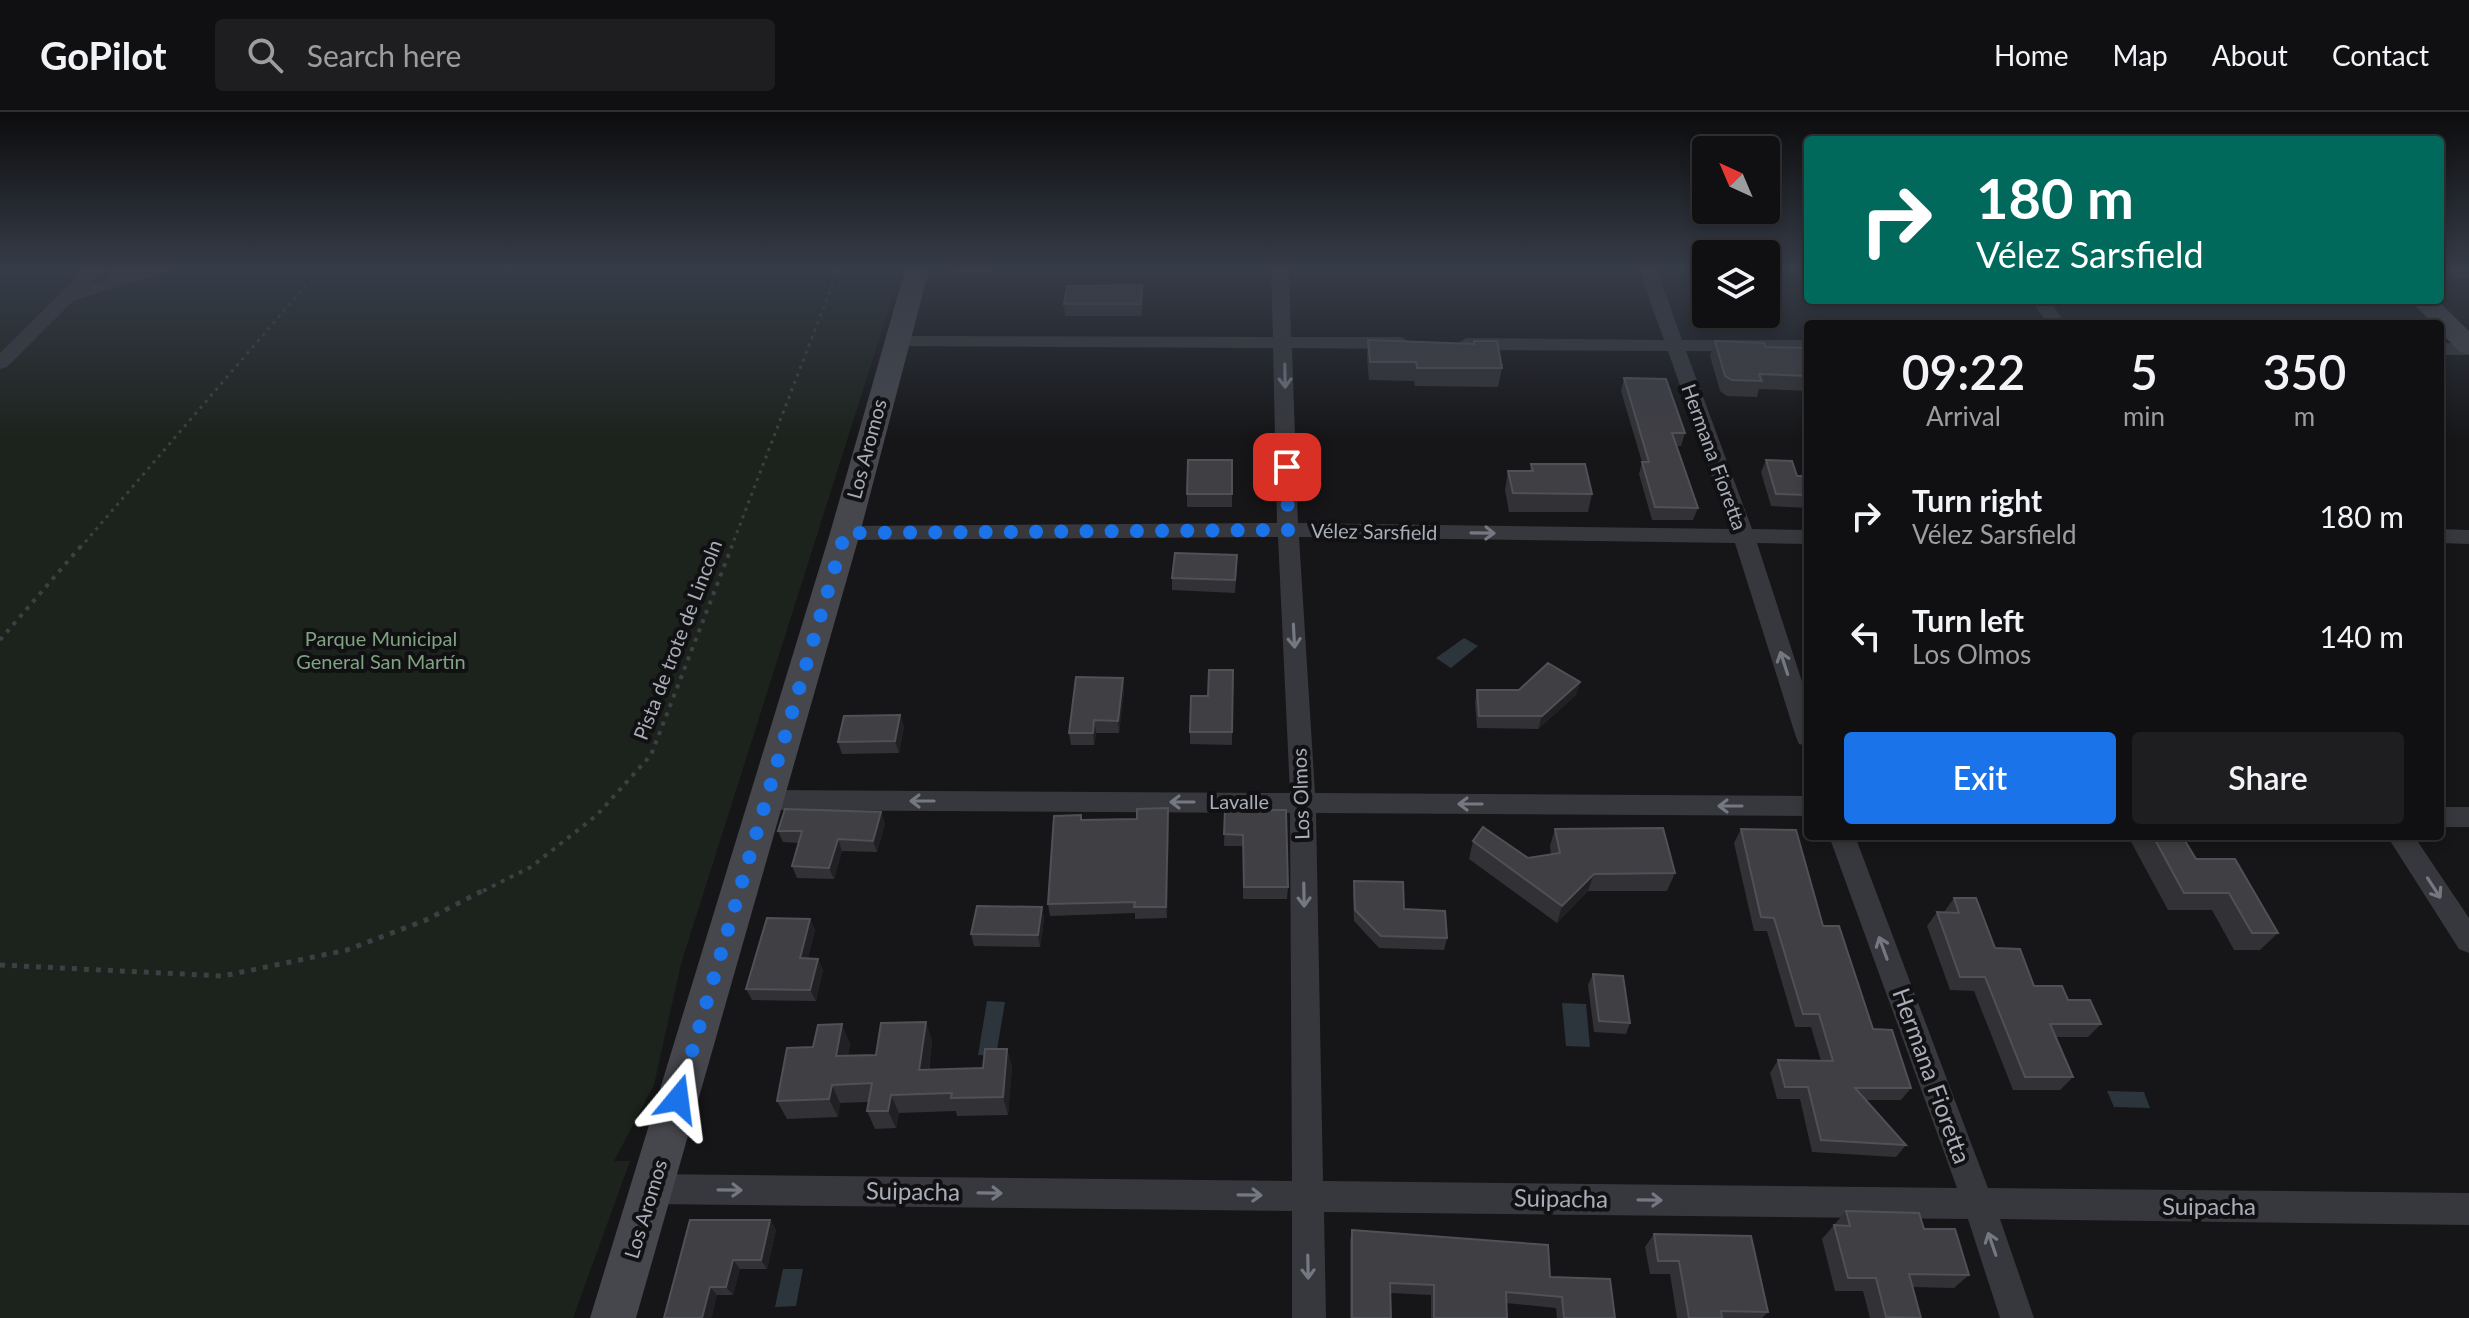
<!DOCTYPE html>
<meta charset="utf-8">
<style>
:root{--surface:#101012;--page:#1e1e20;--text:#f1f3f6;--muted:#9c9d9f;--line:#303032;--accent:#1a73e8}
body{margin:0;font-family:Lato,sans-serif;background:var(--page);color:var(--text);height:100vh;display:flex;flex-direction:column;font-size:30px;white-space:nowrap}
*{box-sizing:border-box;margin:0}
p{font-size:26px;color:var(--muted)}
.icon{flex:none;width:44px;height:44px;fill:none;stroke:currentColor;stroke-width:2;stroke-linecap:round;stroke-linejoin:round}
.map{position:relative;flex:1;overflow:hidden}
.drawer{position:absolute;left:1804px;top:208px;width:640px;height:520px;display:flex;flex-direction:column;background:var(--surface);border-radius:8px;box-shadow:0 4px 12px #0003,0 0 0 2px var(--line)}
.drawer>*{flex:none}
.top-card{position:absolute;left:1804px;top:24px;width:640px;height:168px;border-radius:8px;box-shadow:0 4px 12px #0003,0 0 0 2px var(--line);background:#00695c;color:#fff;overflow:hidden}
.needle{width:52px;rotate:316deg}
.tools{position:absolute;left:1692px;top:24px;display:grid;gap:16px}
.tools a{display:grid;place-items:center;width:88px;height:88px;border-radius:8px;background:var(--surface);box-shadow:0 4px 12px #0003,0 0 0 2px var(--line);font-size:40px}
.pin{position:absolute;display:grid;place-items:center;width:68px;height:68px;color:#fff;margin:-34px;border-radius:16px;box-shadow:0 4px 12px #0006}
.me{position:absolute;width:88px;margin:-44px;rotate:16deg;stroke-linejoin:round;filter:drop-shadow(0 0 6px #0008)}
.turn{display:flex;align-items:center;gap:28px;height:168px;padding:0 40px;font-size:36px}
.turn .icon{width:104px;height:104px;stroke-width:2.5}
.turn b{display:block;font-size:56px;line-height:68px}
.eta{display:flex;justify-content:space-evenly;align-items:center;height:136px;text-align:center}
.eta b{font-size:48px;font-weight:600;line-height:56px}
.action{display:flex;gap:16px;margin-top:auto;padding:16px 40px}
.action a{flex:1;height:92px;border-radius:8px;background:var(--accent);color:#fff;font-size:32px;font-weight:600;line-height:92px;text-align:center}
.action a+a{background:var(--page);color:var(--text)}
ul{padding:0;list-style:none}
li{display:flex;align-items:center;gap:24px;height:120px;padding:0 40px}
li div{flex:1}
li b{display:block;font-size:30px}
li em{font-style:normal}
header{display:flex;align-items:center;gap:48px;box-sizing:border-box;height:112px;padding:0 40px;background:var(--surface);border-bottom:2px solid var(--line)}
header strong{font-size:38px}
nav{display:flex;gap:44px;margin-inline-start:auto;font-size:28px}
.search{width:560px;height:72px;background:var(--page);display:flex;align-items:center;gap:20px;box-sizing:border-box;padding:0 28px;border-radius:8px;color:var(--muted);font-size:30px}
.map>svg:first-child{display:block}
</style>
<header>
<strong>GoPilot</strong>
<div class="search"><svg class="icon" aria-label="search" viewBox="0 0 24 24"><circle cx="10" cy="10" r="6"/><path d="M15 15l6 6"/></svg>Search here</div>
<nav><a>Home</a><a>Map</a><a>About</a><a>Contact</a></nav>
</header>
<div class="map">
<svg width="2469" height="1206" viewBox="0 0 2469 1206">
<rect width="100%" height="100%" fill="#161618"/>
<path fill="#1c231d" d="M0,158H901L681,852L654,973L614,1049H630L573,1206H0Z"/>
<path fill="#2c353c" d="M1464,526L1478,534L1451,556L1436,546Z
M987,889L1005,890L996,944L978,943Z
M1562,891L1586,892L1590,935L1566,934Z
M2107,979L2144,980L2150,996L2114,995Z
M783,1157H803L796,1194L775,1195Z"/>
<g fill="none" stroke-linecap="round" stroke-linejoin="round">
<path stroke="#3d3f44" stroke-width="3" stroke-dasharray="3 5" stroke-linecap="butt" d="M80,436L319,158
M731,436L838,158"/>
<path stroke="#3d3f44" stroke-width="4" stroke-dasharray="4 6" stroke-linecap="butt" d="M0,528L81,434
M483,779L531,755L597,703L651,643L732,434"/>
<path stroke="#3d3f44" stroke-width="5" stroke-dasharray="5 7" stroke-linecap="butt" d="M0,853L223,864L347,838L426,808L486,777"/>
<path fill="#37383d" fill-rule="evenodd" d="M84,158H103L88,173L109,166L110,159L115,158H172L73,189L7,255L0,257V241Z
M1271,158H1289L1291,225H1402L1411,231L1402,237L1292,236L1298,411L1730,417L1668,239L1466,238L1457,232L1466,226L1664,228L1639,158H1657L1682,228H1808V240L1686,239L1752,417L1808,418V432L1757,431L1808,588V634L1799,632L1796,625L1735,431L1299,425L1315,681L1808,684V704L1316,701L1323,1069L1957,1076L1829,724H1855L1988,1076L2469,1081V1113L2000,1107L2034,1206H2000L1968,1107L1324,1100L1326,1206H1292V1099L652,1092L641,1088L636,1077L641,1066L652,1062L1292,1069L1290,701L765,698L756,695L752,688L756,681L765,678L1290,681L1278,425L845,428L834,421L845,414L1277,411L1273,236L896,234L887,229L896,224L1273,225Z
M2031,188H2049L2066,212H2048Z
M2440,231H2469V243H2440Z
M2440,417L2469,418V432L2440,431Z
M2440,695H2469V715H2440Z
M2387,724H2414L2469,806V841L2459,837Z"/>
<path fill="#45474d" fill-rule="evenodd" d="M905,158H929L860,421L636,1206H590L830,421Z
M2410,188H2437L2469,219V242L2460,240L2440,220V212H2433Z"/>
</g>
<path fill="#323236" d="M958,158H989V161H958Z
M2440,158H2469V165H2446Z
M1142,173V204H1065L1064,192Z
M1368,228L1473,232L1474,229L1502,256L1498,275L1415,274L1414,269L1369,268L1367,246Z
M1715,229L1765,235L1808,236V279L1759,277L1757,285L1727,284L1720,279L1710,244Z
M1624,266L1685,321L1681,334H1677L1698,396L1693,408H1652L1639,362L1642,350L1621,279Z
M1232,348V395H1187V382Z
M1766,348L1797,364H1808V396L1771,394L1761,360Z
M1531,352L1592,382L1588,400H1509L1505,378L1508,359H1530Z
M1237,456L1235,481L1172,478V466Z
M1233,558L1232,633L1190,632V620L1208,584Z
M1123,566L1124,578L1119,621H1096L1094,633H1071L1069,621Z
M1580,570L1576,583L1538,617L1477,616L1475,590L1477,578H1519Z
M900,603L904,615L899,641L842,642L838,630Z
M1225,698L1288,775L1287,787H1243V734H1224Z
M881,700L885,712L877,740L842,739L834,767L797,766L792,754L799,731L783,730L778,719Z
M1082,708H1169L1167,806L1135,807V801L1050,804L1048,792Z
M1555,717L1675,761L1667,779H1588L1557,811L1469,747L1473,729L1528,746L1551,742L1550,734Z
M1741,717L1823,814L1873,917L1911,976L1901,988H1865L1906,1033L1896,1045L1812,1040L1800,987H1777L1770,961L1778,948L1821,949L1811,915H1795L1767,819H1754L1734,731Z
M2133,724H2182L2196,747L2278,821L2260,838H2234L2212,798H2168L2130,728Z
M1354,769L1404,797L1447,826L1444,838L1379,836L1354,809L1353,781Z
M1954,786L1995,836L2034,874L2068,888L2101,912L2088,925H2056L2073,965L2060,978H2013L1974,879L1950,878L1927,814L1937,800H1944Z
M1042,795L1044,807L1040,835L974,834L971,822Z
M810,807L815,818L808,846L818,847L823,858L816,889L752,888L746,877Z
M1593,862L1630,911L1626,922L1594,920L1588,873Z
M926,910L932,929L929,958L983,956L1007,937L1012,955L1008,1003L957,1004L956,999L899,1001L896,1016L875,1017L867,999L869,990L840,991L838,1005L787,1007L777,989L813,935L850,931L848,944L876,943Z
M1846,1099L1924,1117L1969,1163L1954,1176L1912,1175L1921,1206H1870L1863,1179H1835L1822,1127Z
M770,1108L776,1118L767,1157H740L733,1183H717L664,1206Z
M1352,1118L1550,1165L1615,1206H1557L1556,1196L1506,1191L1507,1206H1431V1183L1390,1181L1391,1206H1350V1128Z
M1654,1122L1768,1200L1762,1206H1677L1670,1162H1650L1645,1135Z"/>
<path fill="#212124" d="M1123,566L1124,578L1119,621L1118,609Z
M1580,570L1576,583L1538,617L1542,604Z
M900,603L904,615L899,641L895,629Z
M1094,608L1096,621L1094,633L1093,621Z
M1168,696L1169,708L1167,806L1166,795Z
M881,700L885,712L877,740L873,729Z
M838,727L842,739L834,767L829,756Z
M1594,762L1588,779L1557,811L1562,794Z
M1042,795L1044,807L1040,835L1038,823Z
M810,807L815,818L805,857L800,846Z
M818,847L823,858L816,889L810,878Z
M926,910L932,929L926,976L919,958Z
M842,912L850,931L845,962L836,944Z
M1007,937L1012,955L1008,1003L1003,985Z
M832,973L840,991L838,1005L829,987Z
M891,983L899,1001L896,1016L888,999Z
M770,1108L776,1118L767,1157L761,1148Z
M733,1148L740,1157L733,1183L726,1175Z
M710,1175L717,1183L712,1206H702Z"/>
<path fill="#3f3f44" stroke="#4f5156" stroke-width="2" d="M1142,173L1141,192H1064L1067,174Z
M1368,228L1474,232V229H1497L1502,256H1417L1416,250H1370Z
M1715,229L1764,231L1765,235L1808,236V264L1759,262L1762,269L1732,268L1725,264Z
M1624,266L1666,267L1685,321H1672L1698,396L1655,395L1642,350H1649Z
M1188,348H1232V382H1187Z
M1766,348L1792,349L1797,364H1808V383L1776,382Z
M1531,352H1585L1592,382L1513,381L1508,359H1533Z
M1175,441L1237,443L1235,468L1172,466Z
M1548,551L1580,570L1542,604H1479L1477,578H1519Z
M1209,558H1233L1232,620H1190L1191,584H1208Z
M1076,565L1123,566L1118,609L1094,608L1093,621H1069Z
M900,603L895,629L838,630L844,604Z
M1168,696L1166,795H1134L1135,790L1048,792L1054,704L1081,703V708L1137,707V697Z
M785,697L881,700L873,729L838,727L829,756L792,754L802,719H778Z
M1225,698H1286L1288,775H1244L1243,723L1224,722Z
M1483,715L1528,746L1560,741L1555,717L1663,716L1675,761L1594,762L1562,794L1473,729Z
M1741,717L1796,718L1823,814H1839L1873,917L1892,918L1911,976H1855L1906,1033L1821,1028L1808,975H1785L1778,948L1833,949L1819,902H1803L1774,806L1761,805Z
M2153,724H2182L2196,747H2235L2278,821H2252L2229,781H2184Z
M1354,769L1403,770L1404,797L1445,799L1447,826L1381,824L1355,798Z
M1954,786H1976L1995,836L2020,837L2034,874H2062L2068,888H2090L2101,912H2050L2073,965H2025L1985,865H1960L1937,800L1959,801Z
M977,794L1042,795L1038,823L971,822Z
M767,806L810,807L800,846L818,847L810,878L746,877Z
M1593,862L1623,864L1630,911L1599,909Z
M926,910L919,958L983,956L985,937H1007L1003,985L951,986L952,981L891,983L888,999H867L872,971L832,973L829,987L777,989L787,936L813,935L818,913L842,912L836,944L876,943L881,911Z
M1846,1099L1919,1101L1924,1117H1955L1969,1163L1909,1162L1921,1206L1886,1205L1876,1166H1848L1834,1113L1850,1114Z
M690,1108H770L761,1148H733L726,1175H710L702,1206H664Z
M1352,1118L1548,1133L1550,1165L1610,1167L1615,1206H1564L1562,1185L1506,1180L1507,1206H1434V1173L1390,1171L1391,1206H1352Z
M1654,1122L1751,1124L1768,1200L1721,1199L1722,1206H1689L1679,1149H1658Z"/>
<defs><path id="oneway-shaft" d="M-6 0H5M1.5-3L5.5 0L1.5 3" fill="none" stroke-width="1.6" stroke-linecap="round" stroke-linejoin="round" transform="scale(2)"/></defs>
<g stroke="#757881">
<use href="#oneway-shaft" transform="translate(1285 264) rotate(89)"/>
<use href="#oneway-shaft" transform="translate(1483 421) rotate(1)"/>
<use href="#oneway-shaft" transform="translate(1294 524) rotate(87)"/>
<use href="#oneway-shaft" transform="translate(1784 551) rotate(-108)"/>
<use href="#oneway-shaft" transform="translate(922 689) rotate(-180)"/>
<use href="#oneway-shaft" transform="translate(1182 690) rotate(-180)"/>
<use href="#oneway-shaft" transform="translate(1470 692) rotate(-180)"/>
<use href="#oneway-shaft" transform="translate(1730 694) rotate(-180)"/>
<use href="#oneway-shaft" transform="translate(2434 776) rotate(57)"/>
<use href="#oneway-shaft" transform="translate(1304 783) rotate(89)"/>
<use href="#oneway-shaft" transform="translate(1883 836) rotate(-110)"/>
<use href="#oneway-shaft" transform="translate(730 1078) rotate(1)"/>
<use href="#oneway-shaft" transform="translate(990 1081) rotate(1)"/>
<use href="#oneway-shaft" transform="translate(1250 1083) rotate(1)"/>
<use href="#oneway-shaft" transform="translate(1650 1088) rotate(1)"/>
<use href="#oneway-shaft" transform="translate(1992 1132) rotate(-109)"/>
<use href="#oneway-shaft" transform="translate(1308 1155) rotate(89)"/>
</g>
<linearGradient id="sky" x2="0" y2="1"><stop stop-color="#0c0c0d"/><stop offset="0.48" stop-color="#363c48"/><stop offset="1" stop-color="#363c48" stop-opacity="0"/></linearGradient>
<rect width="2469" height="327" fill="url(#sky)"/>
<g fill="none" stroke-linecap="round" stroke-linejoin="round">
<path stroke="#1a73e8" stroke-width="14" stroke-dasharray="0 25.2" d="M678,987L845,421L1288,418L1287,355"/>
</g>
<g text-anchor="middle" stroke-width="8" stroke-linejoin="round" paint-order="stroke">
<g font-size="20" fill="#a8adb8" stroke="#111113">
<text transform="translate(867 337) rotate(-75)" y="7">Los Aromos</text>
<text transform="translate(1714 345) rotate(70)" y="7">Hermana Fioretta</text>
<text transform="translate(1374 420) rotate(1)" y="7">Vélez Sarsfield</text>
<text transform="translate(678 528) rotate(-69)" y="7">Pista de trote de Lincoln</text>
<text transform="translate(1301 682) rotate(-92)" y="7">Los Olmos</text>
<text x="1239" y="697">Lavalle</text>
<text transform="translate(646 1097) rotate(-73)" y="7">Los Aromos</text>
</g>
<g font-size="20" fill="#7fa381" stroke="#111113">
<text x="381" y="534">Parque Municipal<tspan x="381" dy="23">General San Martín</tspan></text>
</g>
<g font-size="24" fill="#a8adb8" stroke="#111113">
<text transform="translate(1931 964) rotate(70)" y="8">Hermana Fioretta</text>
<text transform="translate(913 1080) rotate(1)" y="8">Suipacha</text>
<text transform="translate(1561 1087) rotate(1)" y="8">Suipacha</text>
<text x="2209" y="1103">Suipacha</text>
</g>
</g>
</svg>
<div class="tools">
<a><svg class="needle" viewBox="-14 -14 28 28"><path d="M0-13l5 13h-10z" fill="#e53935"/><path d="M0 13l5-13h-10z" fill="#9c9d9f"/></svg></a>
<a><svg class="icon" aria-label="layers" viewBox="0 0 24 24"><path d="M12 4l9 5-9 5-9-5zM3 14l9 5 9-5"/></svg></a>
</div>
<div class="pin" style="left:1287px;top:355px;background:#d93025"><svg class="icon" aria-label="arrive" viewBox="0 0 24 24"><path d="M6 21V4h12l-3 4 3 4H6"/></svg></div>
<svg class="me" style="left:678px;top:987px" viewBox="-20 -20 40 40"><path d="M0-17L14 15 0 8-14 15z" fill="#1a73e8" stroke="#fff" stroke-width="4"/></svg>
<div class="top-card">
<div class="turn"><svg class="icon" aria-label="right" viewBox="0 0 24 24"><path d="M7 20v-9h11M14 6l5 5-5 5"/></svg><div><b>180 m</b>Vélez Sarsfield</div></div>
</div>
<section class="drawer">
<div class="eta">
<div><b>09:22</b><p>Arrival</p></div>
<div><b>5</b><p>min</p></div>
<div><b>350</b><p>m</p></div>
</div>
<ul>
<li><svg class="icon" aria-label="right" viewBox="0 0 24 24"><path d="M7 20v-9h11M14 6l5 5-5 5"/></svg><div><b>Turn right</b><p>Vélez Sarsfield</p></div><em>180 m</em></li>
<li><svg class="icon" aria-label="left" viewBox="0 0 24 24"><path d="M17 20v-9H6M10 6l-5 5 5 5"/></svg><div><b>Turn left</b><p>Los Olmos</p></div><em>140 m</em></li>
</ul>
<div class="action"><a>Exit</a><a>Share</a></div>
</section>
</div>
